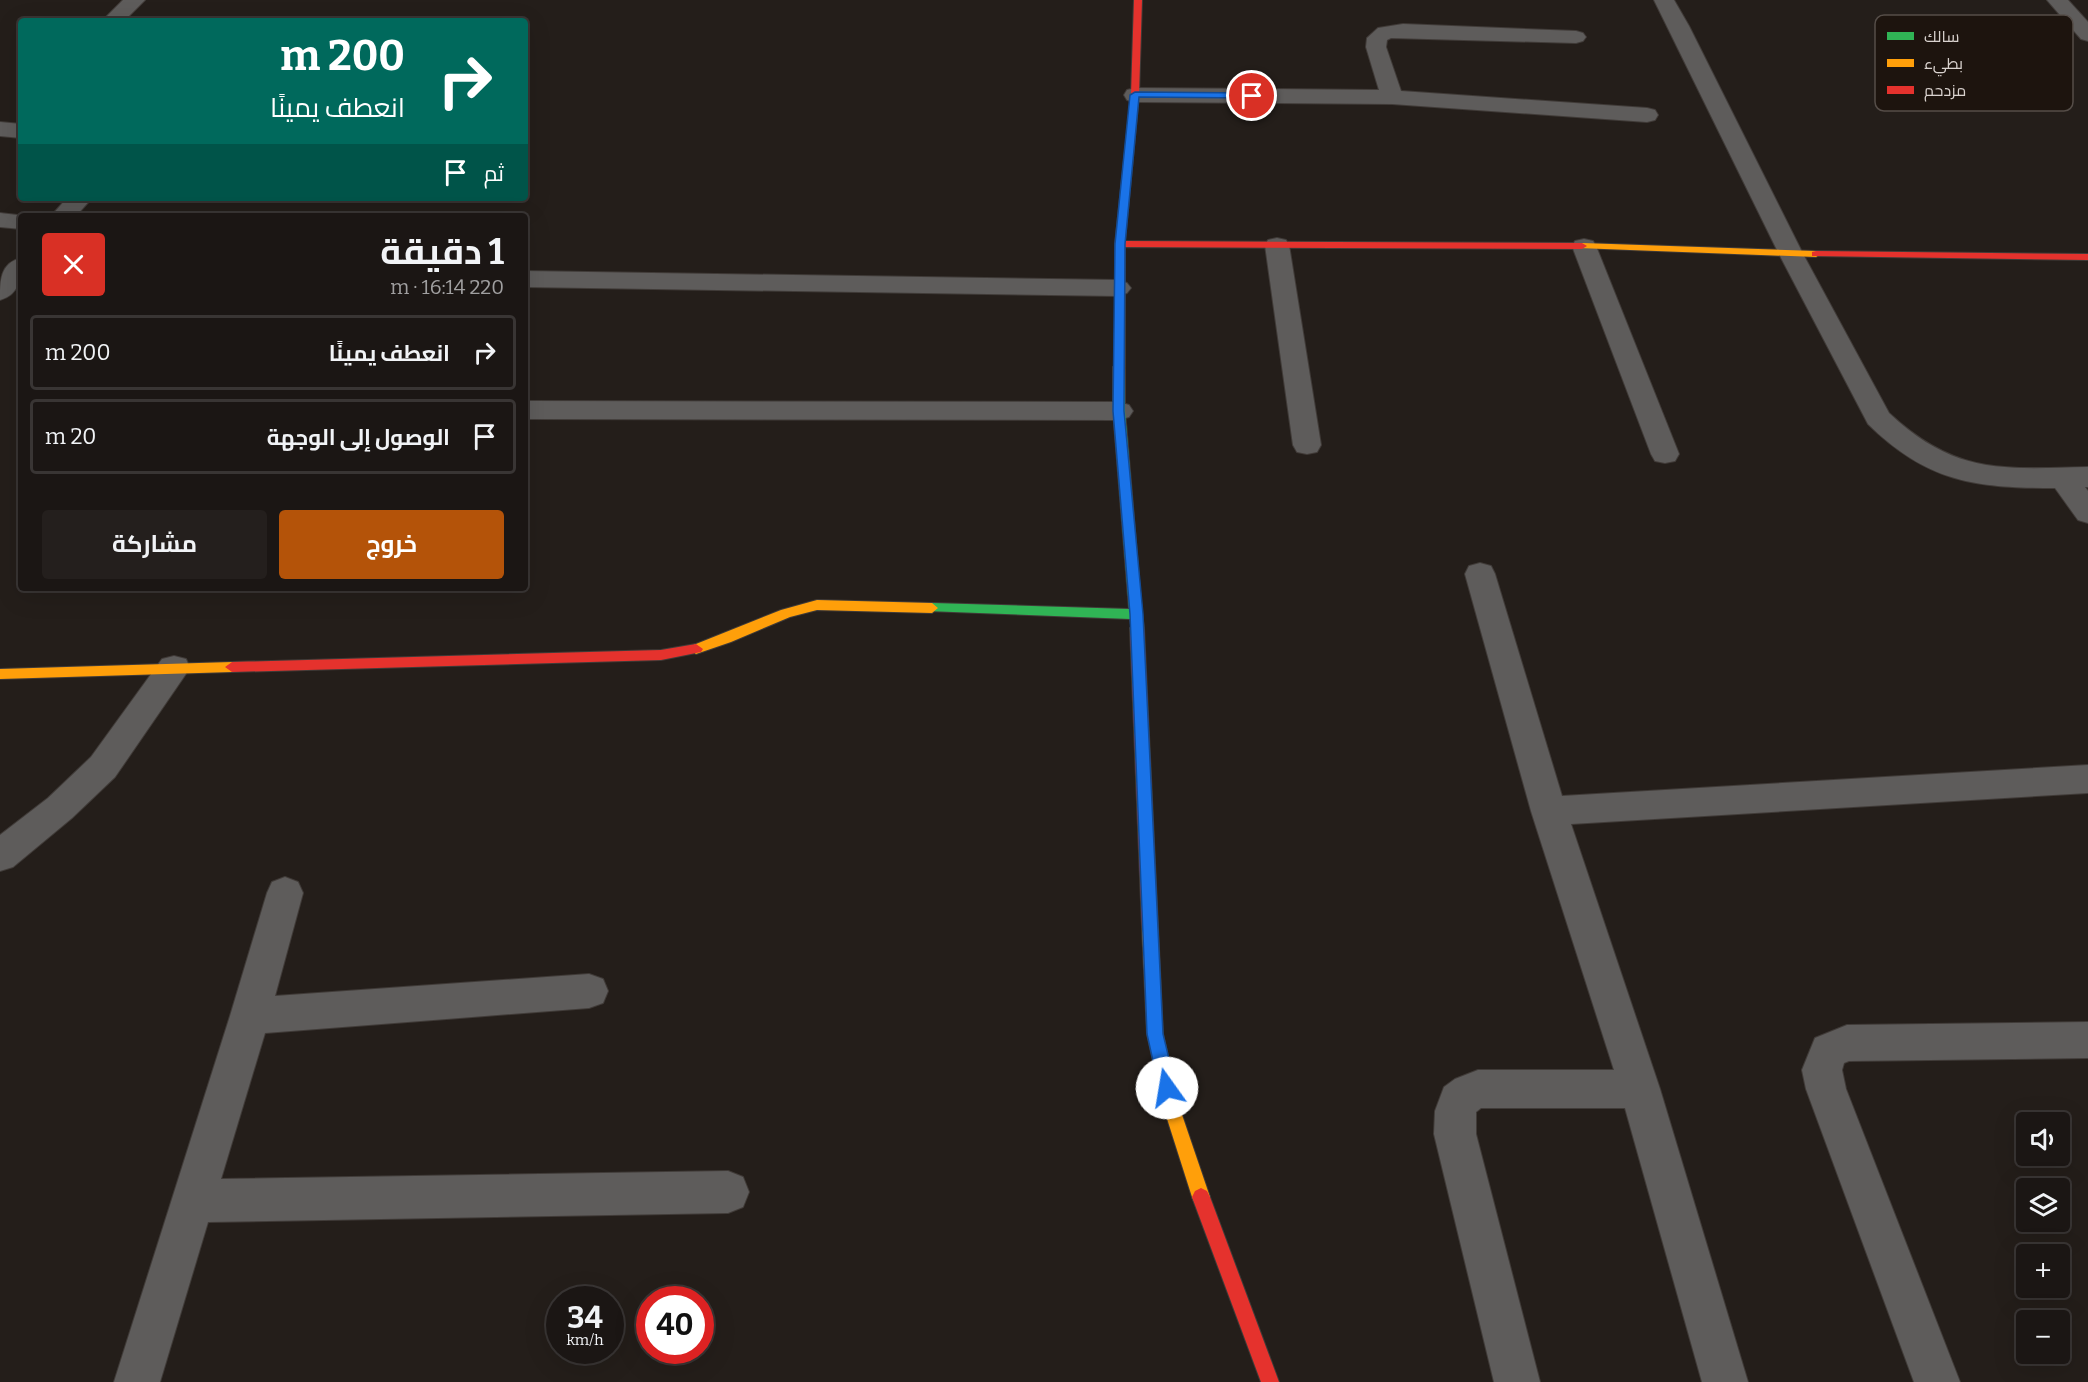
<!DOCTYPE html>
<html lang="ar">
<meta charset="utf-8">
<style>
:root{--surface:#1b1614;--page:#241f1d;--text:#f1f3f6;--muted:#a09fa0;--line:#393534;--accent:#b45309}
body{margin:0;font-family:Bitter,Cairo,serif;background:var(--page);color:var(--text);direction:rtl;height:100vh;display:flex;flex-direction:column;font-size:22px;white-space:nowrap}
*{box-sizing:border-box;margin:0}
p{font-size:20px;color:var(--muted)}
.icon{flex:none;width:33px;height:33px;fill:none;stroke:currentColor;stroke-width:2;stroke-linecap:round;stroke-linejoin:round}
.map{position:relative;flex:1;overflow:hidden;direction:ltr}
.sheet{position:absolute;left:18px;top:213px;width:510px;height:378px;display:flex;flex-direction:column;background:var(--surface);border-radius:6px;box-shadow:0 6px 24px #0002,0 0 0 2px var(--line);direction:rtl}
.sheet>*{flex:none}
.guide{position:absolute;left:18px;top:18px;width:510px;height:183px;border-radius:6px;box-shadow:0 6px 24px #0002,0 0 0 2px var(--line);direction:rtl;background:#00695c;color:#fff;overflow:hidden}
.buttons{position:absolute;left:2016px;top:1112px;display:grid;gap:12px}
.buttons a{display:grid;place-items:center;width:54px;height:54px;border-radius:6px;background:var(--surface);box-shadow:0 6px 24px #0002,0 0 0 2px var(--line);font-size:30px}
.speed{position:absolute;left:546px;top:1286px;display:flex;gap:12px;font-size:30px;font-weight:700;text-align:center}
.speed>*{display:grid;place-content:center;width:78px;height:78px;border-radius:50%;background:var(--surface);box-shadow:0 6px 24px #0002,0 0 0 2px var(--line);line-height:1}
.speed small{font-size:15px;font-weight:400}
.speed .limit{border:9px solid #d22;background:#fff;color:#111}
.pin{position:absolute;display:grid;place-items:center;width:51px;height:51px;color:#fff;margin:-26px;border:3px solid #fff;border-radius:50%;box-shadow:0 2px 6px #0007}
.me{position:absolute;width:66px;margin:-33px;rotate:347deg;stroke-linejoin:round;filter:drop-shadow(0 0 4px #0008)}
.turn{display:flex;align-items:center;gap:21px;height:126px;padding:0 24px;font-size:27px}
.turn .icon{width:78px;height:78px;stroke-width:2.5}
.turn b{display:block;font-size:42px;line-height:51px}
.then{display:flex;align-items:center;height:57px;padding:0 24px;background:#0003;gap:12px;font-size:22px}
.round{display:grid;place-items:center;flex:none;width:63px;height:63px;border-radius:6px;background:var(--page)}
.headline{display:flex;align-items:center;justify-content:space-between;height:102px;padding:0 24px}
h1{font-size:36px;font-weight:700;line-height:45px}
.cta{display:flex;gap:12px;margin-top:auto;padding:12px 24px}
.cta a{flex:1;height:69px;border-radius:6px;background:var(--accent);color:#fff;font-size:24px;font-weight:700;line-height:69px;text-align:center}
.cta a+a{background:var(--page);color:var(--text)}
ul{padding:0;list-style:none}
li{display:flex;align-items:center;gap:18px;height:75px;margin:0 12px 9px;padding:0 12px;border:3px solid var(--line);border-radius:6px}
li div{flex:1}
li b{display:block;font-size:22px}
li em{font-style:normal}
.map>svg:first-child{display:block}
</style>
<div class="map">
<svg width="2088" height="1382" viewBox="0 0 2088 1382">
<rect width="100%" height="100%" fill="#241e1a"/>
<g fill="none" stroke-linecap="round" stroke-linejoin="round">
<g stroke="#403b38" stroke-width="2">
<path id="street" d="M123,0H145L124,21H102Z
M1654,0H1674L1689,26L1803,254L1889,413C1955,475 2003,469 2088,467V487H2085L2088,491V523L2078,520L2055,488C1975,488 1927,482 1868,424L1779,254Z
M2047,0H2068L2088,22V41L2081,39Z
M1403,24L1576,31L1583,33L1586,37L1583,41L1576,43L1391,38L1387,40L1386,47L1401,91L1647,108L1655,110L1658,115L1655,120L1647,122L1392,104L1135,102L1127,100L1124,95L1127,90L1135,88L1379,90L1366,47L1367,38L1378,28Z
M0,122L21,124V138L0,136Z
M67,198H92L76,216H51Z
M0,213L26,216H21V229L0,227Z
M1277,238L1286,240L1289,245L1321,445L1317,452L1307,454L1297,452L1293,445L1265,245L1268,240Z
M1584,239L1593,241L1596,246L1679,454L1675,461L1665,463L1655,461L1651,454L1572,246L1575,241Z
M21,258C21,276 21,294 0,300C0,281 0,263 21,258Z
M525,271L1118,280L1127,283L1131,288L1127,293L1118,296L525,287Z
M525,401L1119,402L1129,405L1133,411L1129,417L1119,420L525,419Z
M1480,563L1491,566L1495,574L1562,796L2088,765V793L1571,824L1660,1089L1748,1382H1702L1625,1108H1481L1476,1112V1134L1540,1382H1494L1434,1134L1435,1111L1444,1087L1455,1079L1478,1070H1614L1531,811L1465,574L1469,566Z
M174,656L186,659L190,668L115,777L72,818L13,867L0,871V835L48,798L91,757L162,659Z
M285,877L298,882L303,893L275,996L589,974L603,979L608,991L603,1003L589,1008L265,1033L221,1179L728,1171L743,1177L749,1192L743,1207L728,1213L208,1222L160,1382H114L230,1016L267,893L272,882Z
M2088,1022V1058L1849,1061L1844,1063L1842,1070L1846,1089L1960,1382H1914L1806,1089L1802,1070L1815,1038L1847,1025Z"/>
</g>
<g stroke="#403b38" stroke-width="2">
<path id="fast" d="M1119,364L1125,367V411L1142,614L1144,628L1142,631H1132L1130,619L927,611L926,608L932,603L1129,609L1113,411V367Z"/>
</g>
<g stroke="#403b38" stroke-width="2">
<path id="slow" d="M1582,243L1816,251L1821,254L1816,257L1578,248L1577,246Z
M817,600L932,603L938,608L932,613L817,610L790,617L731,642L696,654L689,649L691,646L781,610Z
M232,662L239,667L232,672L0,679V669Z
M1150,920L1155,922L1158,927L1163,1034L1179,1106L1210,1197L1207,1203L1201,1206L1195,1203L1192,1197L1163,1106L1147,1034L1142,927L1145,922Z"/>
</g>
<g stroke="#403b38" stroke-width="2">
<path id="jam" d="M1134,0H1142L1139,95L1125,241L1582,243L1587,246L1582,249L1125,247V367L1119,370L1115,369V244L1131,95Z
M1816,251L2088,254V260L1812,256V252Z
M1137,623L1144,628L1158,927L1155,932L1150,934L1145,932L1142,927L1130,628Z
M696,644L703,649L701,652L661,660L232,672L225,667L232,662L661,650Z
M1201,1188L1207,1191L1210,1197L1279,1382H1261L1192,1197L1195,1191Z"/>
</g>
<use href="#street" fill="#5e5c5b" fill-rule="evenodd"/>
<use href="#fast" fill="#30b455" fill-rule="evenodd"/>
<use href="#slow" fill="#ff9f0a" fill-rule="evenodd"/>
<use href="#jam" fill="#e5322d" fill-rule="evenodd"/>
</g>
<path fill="#1a73e8" stroke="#114b97" stroke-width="1.5" d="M1135,92L1252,93L1256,96L1252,98L1139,97L1125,244L1124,411L1143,614L1163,1034L1176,1088L1173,1094L1167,1096L1161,1094L1159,1088L1147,1034L1130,614L1113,411L1115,244L1130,95Z"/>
<rect x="1875" y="15" width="198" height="96" rx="9" fill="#1d140e" stroke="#554d48" stroke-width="1.5"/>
<rect x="1887" y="32" width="27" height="8" fill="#30b455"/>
<rect x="1887" y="59" width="27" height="8" fill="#ff9f0a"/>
<rect x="1887" y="86" width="27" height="8" fill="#e5322d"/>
<g font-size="16" fill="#d9d2ce">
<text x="1924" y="42">سالك</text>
<text x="1924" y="69">بطيء</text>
<text x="1924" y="96">مزدحم</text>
</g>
</svg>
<div class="buttons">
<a><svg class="icon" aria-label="sound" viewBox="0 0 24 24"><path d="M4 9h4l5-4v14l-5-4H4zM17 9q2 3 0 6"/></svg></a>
<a><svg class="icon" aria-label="layers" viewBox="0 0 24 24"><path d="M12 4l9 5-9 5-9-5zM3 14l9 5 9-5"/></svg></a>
<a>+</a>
<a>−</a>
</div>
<div class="speed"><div>34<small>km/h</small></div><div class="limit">40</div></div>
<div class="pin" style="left:1252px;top:96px;background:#d93025"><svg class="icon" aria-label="arrive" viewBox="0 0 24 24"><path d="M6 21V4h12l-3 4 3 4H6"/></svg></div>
<svg class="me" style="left:1167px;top:1088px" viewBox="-20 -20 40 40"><circle r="19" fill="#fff"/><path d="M0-13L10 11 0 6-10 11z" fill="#1a73e8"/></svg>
<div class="guide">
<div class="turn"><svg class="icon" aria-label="right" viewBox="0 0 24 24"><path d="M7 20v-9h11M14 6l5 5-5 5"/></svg><div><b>200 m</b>انعطف يمينًا</div></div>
<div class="then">ثم<svg class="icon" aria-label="arrive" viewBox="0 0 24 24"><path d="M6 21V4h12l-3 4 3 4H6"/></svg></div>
</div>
<section class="sheet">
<div class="headline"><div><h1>1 دقيقة</h1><p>220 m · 16:14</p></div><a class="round" style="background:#d93025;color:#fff"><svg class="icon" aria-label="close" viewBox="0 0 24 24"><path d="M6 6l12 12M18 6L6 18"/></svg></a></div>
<ul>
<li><svg class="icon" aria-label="right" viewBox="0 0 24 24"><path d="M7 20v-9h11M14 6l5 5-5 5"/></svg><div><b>انعطف يمينًا</b></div><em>200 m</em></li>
<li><svg class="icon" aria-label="arrive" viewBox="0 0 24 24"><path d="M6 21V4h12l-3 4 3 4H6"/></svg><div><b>الوصول إلى الوجهة</b></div><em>20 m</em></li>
</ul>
<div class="cta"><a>خروج</a><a>مشاركة</a></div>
</section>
</div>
